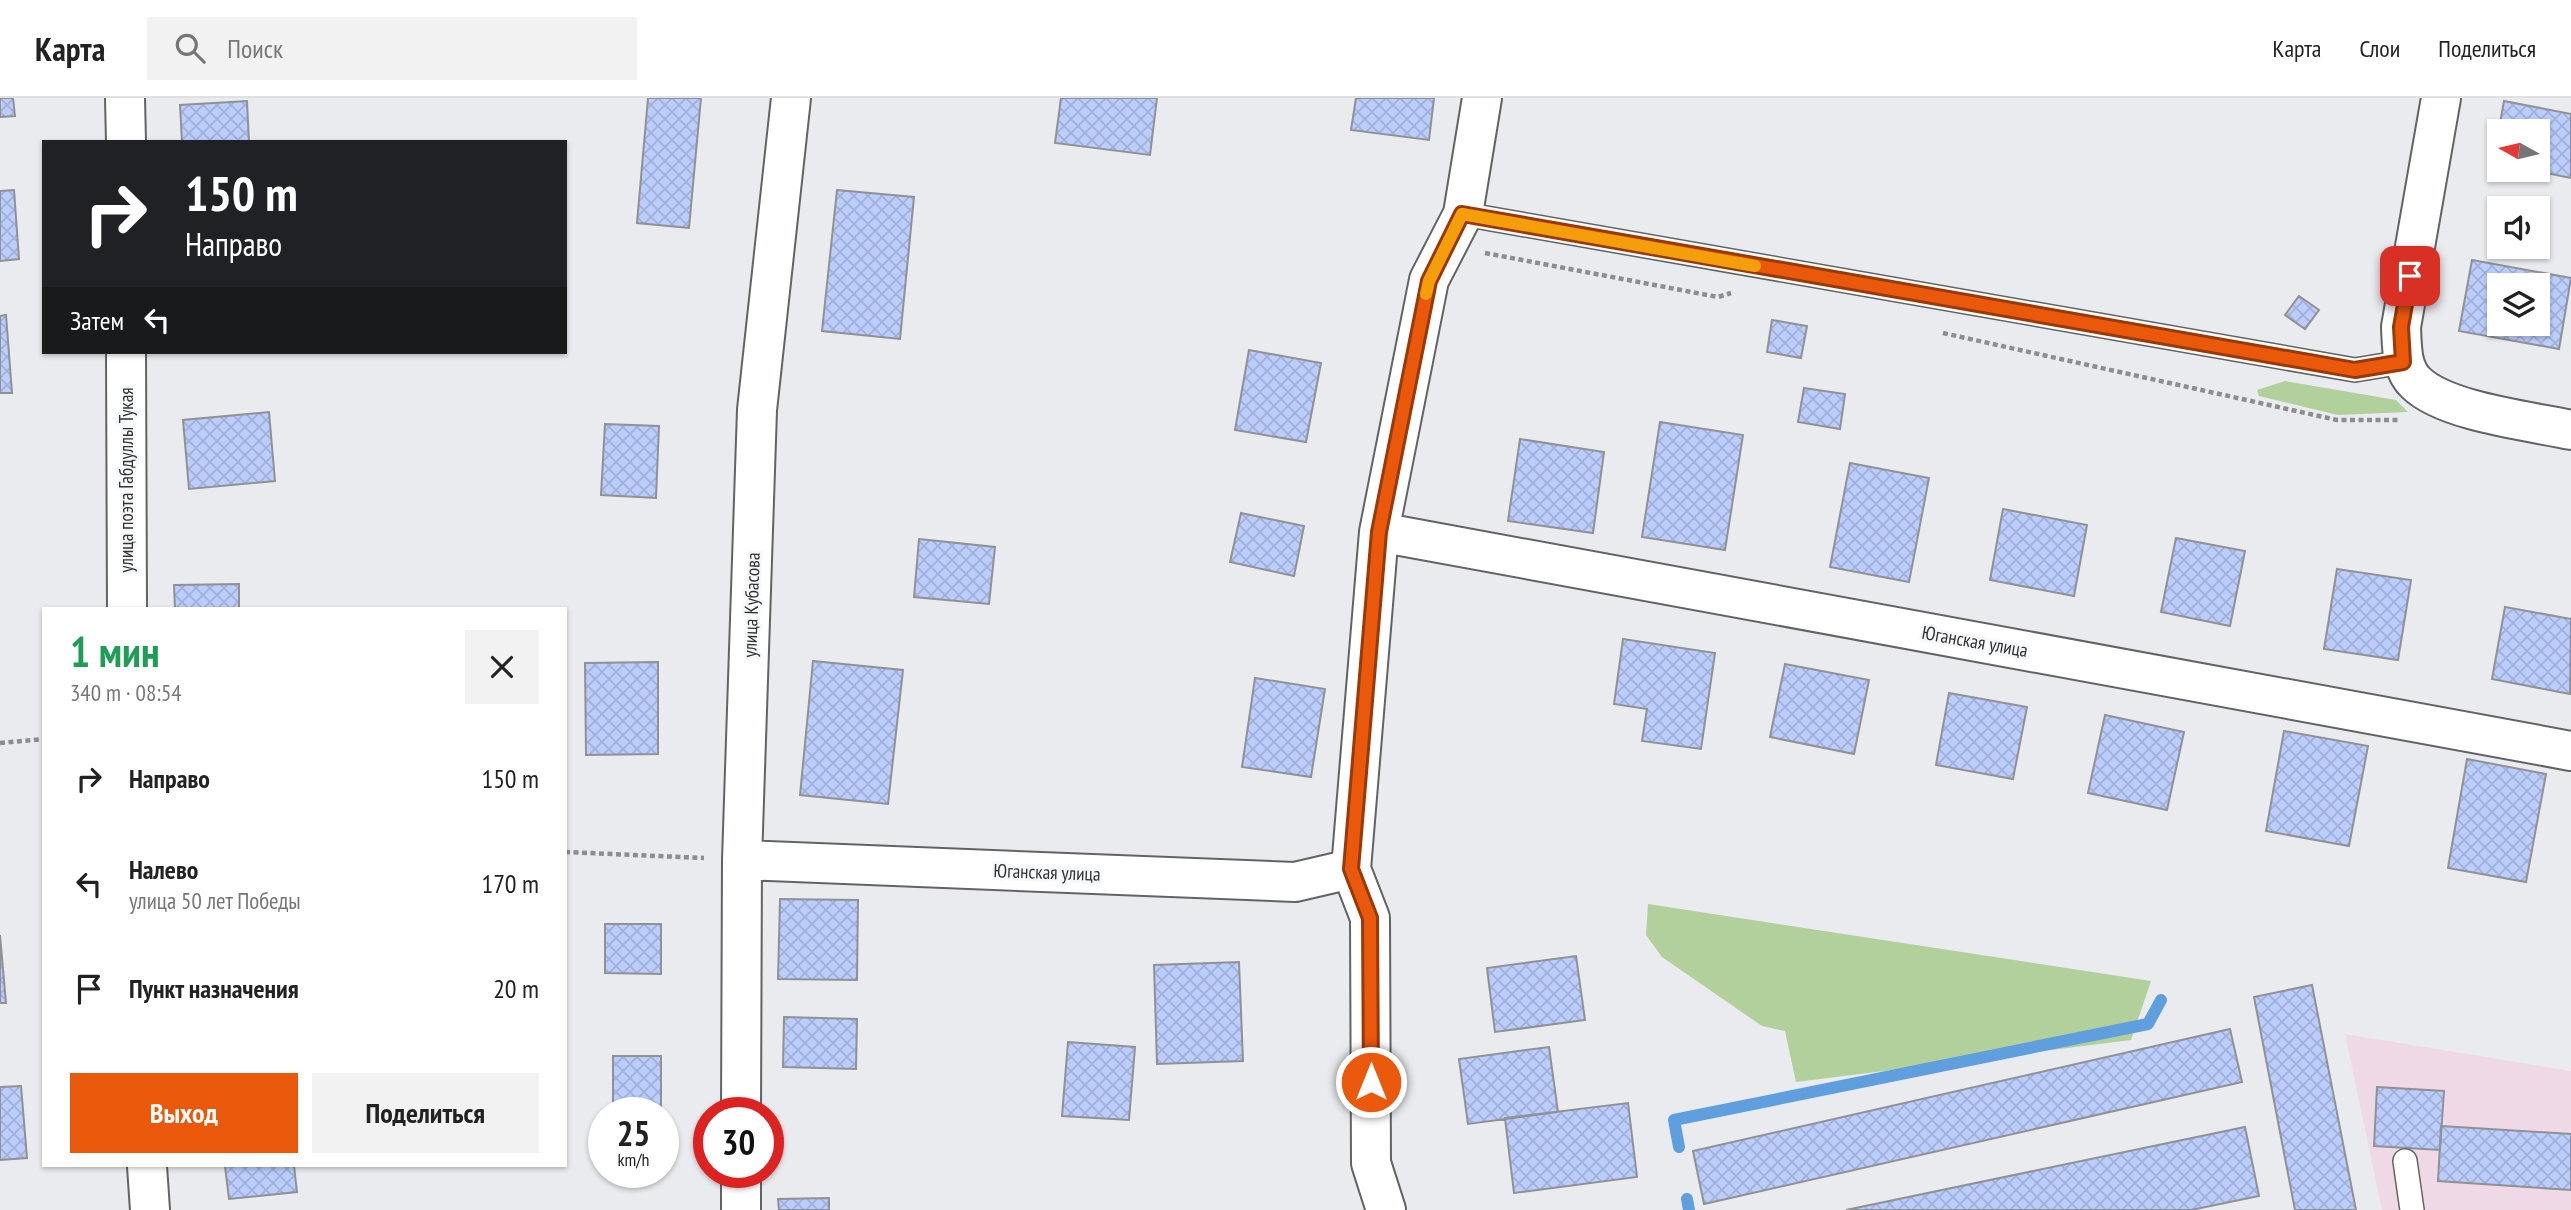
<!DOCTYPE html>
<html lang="ru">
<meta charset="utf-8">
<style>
:root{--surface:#fff;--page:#f2f2f2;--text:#222;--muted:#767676;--line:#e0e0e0;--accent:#ea580c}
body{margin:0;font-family:"PT Sans Narrow",sans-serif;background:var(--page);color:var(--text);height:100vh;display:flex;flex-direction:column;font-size:26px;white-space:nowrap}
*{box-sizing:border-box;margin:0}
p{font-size:23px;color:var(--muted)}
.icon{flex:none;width:38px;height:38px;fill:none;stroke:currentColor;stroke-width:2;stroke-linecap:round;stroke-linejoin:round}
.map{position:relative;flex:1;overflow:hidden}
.sheet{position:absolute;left:42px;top:509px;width:525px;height:560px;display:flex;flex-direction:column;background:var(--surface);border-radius:0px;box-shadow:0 2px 5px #0004}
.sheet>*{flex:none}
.guide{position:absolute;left:42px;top:42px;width:525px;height:214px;border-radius:0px;box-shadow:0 2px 5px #0004;background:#202124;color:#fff;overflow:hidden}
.needle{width:46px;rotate:278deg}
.controls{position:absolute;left:2487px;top:21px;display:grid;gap:14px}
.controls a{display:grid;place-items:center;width:63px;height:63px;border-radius:0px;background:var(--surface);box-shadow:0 2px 5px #0004;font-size:35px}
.speed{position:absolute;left:588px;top:999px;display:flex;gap:14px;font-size:35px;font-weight:700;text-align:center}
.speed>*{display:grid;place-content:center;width:91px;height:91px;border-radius:50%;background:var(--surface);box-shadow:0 2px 5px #0004;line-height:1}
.speed small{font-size:18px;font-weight:400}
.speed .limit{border:10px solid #d22;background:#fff;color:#111}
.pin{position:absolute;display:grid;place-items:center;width:60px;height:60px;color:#fff;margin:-30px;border-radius:14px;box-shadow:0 4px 10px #0006}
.me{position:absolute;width:77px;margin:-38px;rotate:0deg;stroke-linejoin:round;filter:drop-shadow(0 0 5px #0008)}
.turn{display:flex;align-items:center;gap:24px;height:147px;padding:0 28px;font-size:32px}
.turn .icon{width:91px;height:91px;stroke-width:2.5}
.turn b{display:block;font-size:49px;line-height:60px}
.then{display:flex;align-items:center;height:66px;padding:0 28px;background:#0003;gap:14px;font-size:26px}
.round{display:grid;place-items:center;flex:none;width:74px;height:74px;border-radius:0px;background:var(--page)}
.overview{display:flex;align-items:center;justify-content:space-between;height:119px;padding:0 28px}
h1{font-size:42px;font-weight:800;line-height:52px;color:#1e9e55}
.button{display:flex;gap:14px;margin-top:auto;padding:14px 28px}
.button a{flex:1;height:80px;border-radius:0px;background:var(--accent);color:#fff;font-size:28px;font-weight:800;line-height:80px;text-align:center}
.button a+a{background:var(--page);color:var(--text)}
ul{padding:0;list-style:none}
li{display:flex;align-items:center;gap:21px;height:105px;padding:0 28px}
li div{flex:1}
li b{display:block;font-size:26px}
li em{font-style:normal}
header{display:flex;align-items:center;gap:42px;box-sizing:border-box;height:98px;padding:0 35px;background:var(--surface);border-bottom:2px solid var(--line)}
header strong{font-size:33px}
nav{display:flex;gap:38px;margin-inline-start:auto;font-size:24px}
.search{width:490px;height:63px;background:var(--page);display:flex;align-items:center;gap:18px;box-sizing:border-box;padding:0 24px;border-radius:0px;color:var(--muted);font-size:26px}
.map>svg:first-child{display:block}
</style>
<header>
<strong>Карта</strong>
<div class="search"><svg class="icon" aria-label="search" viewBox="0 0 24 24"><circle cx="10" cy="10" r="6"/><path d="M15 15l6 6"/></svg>Поиск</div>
<nav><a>Карта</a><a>Слои</a><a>Поделиться</a></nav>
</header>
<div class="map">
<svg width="2571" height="1112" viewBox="0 0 2571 1112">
<defs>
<pattern id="building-cross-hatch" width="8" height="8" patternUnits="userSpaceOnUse" patternTransform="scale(1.75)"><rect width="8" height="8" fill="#bbcdfc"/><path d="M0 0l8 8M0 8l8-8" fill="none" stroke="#a1b0d8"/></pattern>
</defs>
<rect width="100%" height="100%" fill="#e9ebee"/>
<path fill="#f0d9e6" d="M2345,936L2571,973V1112H2382Z"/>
<path fill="#b2d09c" d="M2285,283L2396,302L2408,314L2338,317L2259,298L2257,292Z
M1648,806L2151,883L2131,942L1796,984L1785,933L1762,928L1662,859L1646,837Z"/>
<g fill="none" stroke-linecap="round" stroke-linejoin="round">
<path stroke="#609fde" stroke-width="12" d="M1679,1049L1674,1022L2148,926L2161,902
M1687,1101L1689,1112"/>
</g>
<path fill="url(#building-cross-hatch)" stroke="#909194" stroke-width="2" fill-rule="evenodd" d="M0,0H13L15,18L0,19Z
M648,0H701L689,130L637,125Z
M1061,0H1157L1150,57L1055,45Z
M1356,0H1434L1429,42L1351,32Z
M247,3L249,44H182L180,7Z
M2504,3L2571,16V80L2531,72H2538V33H2499V66L2493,64Z
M14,92L19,161L0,163V93Z
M837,92L914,99L900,241L822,233Z
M2472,162L2571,180L2559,251L2459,233ZM2499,187H2538V226H2499Z
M2299,198L2319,212L2305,231L2285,217Z
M6,217L12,295H0V218Z
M1772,222L1807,228L1801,260L1767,254Z
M1249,252L1321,265L1306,344L1235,332Z
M1804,290L1845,296L1840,331L1798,324Z
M269,314L275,383L189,391L183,322Z
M1660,324L1743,337L1725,452L1642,439Z
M605,326L659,328L656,400L601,397Z
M1520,341L1604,354L1593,435L1508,423Z
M1850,365L1929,380L1909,484L1830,469Z
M2003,411L2087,427L2074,498L1990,482Z
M1241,415L1304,428L1294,478L1230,464Z
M2176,440L2245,453L2230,528L2161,514Z
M919,441L995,449L989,506L914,499Z
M2337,471L2411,482L2398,562L2324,551Z
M239,486V511H175L174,487Z
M2505,509L2571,521L2570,596L2492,581Z
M1623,541L1715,555L1701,651L1642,643L1647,611L1614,606Z
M813,563L903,572L888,706L800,697Z
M658,564V656L586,657L585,565Z
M1785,566L1869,582L1854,656L1770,639Z
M1255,580L1325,591L1311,679L1242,669Z
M1949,595L2027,609L2013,681L1936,667Z
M2105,617L2184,634L2167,712L2088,695Z
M2284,633L2368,648L2349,748L2266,733Z
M2467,661L2546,676L2526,784L2448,770Z
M780,801L858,802L857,882L778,881Z
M605,826H661V876L605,875Z
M0,837L6,905H0Z
M1576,858L1585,922L1495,934L1487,870Z
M1239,864L1243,963L1157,966L1154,867Z
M2312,887L2356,1112H2295L2254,899Z
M784,919L857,921L856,971L783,969Z
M2230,931L2242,984L1704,1106L1693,1053Z
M1068,944L1135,949L1129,1022L1062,1018Z
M1549,949L1558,1014L1468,1026L1459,961Z
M613,958H661V1015H613Z
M21,988L27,1060L0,1062V989Z
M2377,989L2444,993L2440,1052L2374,1048Z
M1628,1005L1637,1079L1514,1095L1505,1020Z
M2441,1028L2571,1036V1092L2438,1083Z
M2245,1029L2259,1098L2191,1112H1846Z
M225,1068H294L297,1094L229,1101Z
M829,1100V1112H779L778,1101Z"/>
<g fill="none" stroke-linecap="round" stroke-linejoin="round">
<g stroke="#616365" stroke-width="26">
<path id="lane" d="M1463,116L2355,272L2403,264
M2405,1063L2412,1112"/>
</g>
<g stroke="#616365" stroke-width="42">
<path id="street" d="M125,0L126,44
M2441,0L2401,229C2402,249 2401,271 2416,285C2446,314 2530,323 2571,332
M126,254L127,511
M1379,434L2571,653
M742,762L1295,784L1351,771
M741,1015L742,762L757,312L791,0
M147,1068L150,1112
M741,1112V1074
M1386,1112L1371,1065L1370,820L1351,771L1379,434L1429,182L1463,116L1482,0"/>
</g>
<path stroke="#8c8d8f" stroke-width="4.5" stroke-dasharray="5 3.5" stroke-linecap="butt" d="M1485,155L1718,199L1731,195
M1943,235L2337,322H2398
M0,645L44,641
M565,754L704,760"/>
<use href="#lane" stroke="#fff" stroke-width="23"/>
<use href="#street" stroke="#fff" stroke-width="38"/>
</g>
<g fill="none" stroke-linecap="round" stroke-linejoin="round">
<g stroke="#983908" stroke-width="18">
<path id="route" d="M1371,984L1370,820L1351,771L1379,434L1429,183L1462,116L2355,272L2403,264L2401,229L2410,178"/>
</g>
<use href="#route" stroke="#ea580c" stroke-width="12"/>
<path stroke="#f59e0b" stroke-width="12" d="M1426,196L1429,183L1462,116L1755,168"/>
</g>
<g text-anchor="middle" stroke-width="6" stroke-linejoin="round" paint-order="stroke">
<g font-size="19" fill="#323233" stroke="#f7f8fb">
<text transform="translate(126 382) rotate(-90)" y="7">улица поэта Габдуллы Тукая</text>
<text transform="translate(751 507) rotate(-88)" y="7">улица Кубасова</text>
<text transform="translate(1975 543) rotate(10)" y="7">Юганская улица</text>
<text transform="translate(1047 774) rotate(2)" y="7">Юганская улица</text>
</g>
</g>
</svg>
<div class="controls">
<a><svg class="needle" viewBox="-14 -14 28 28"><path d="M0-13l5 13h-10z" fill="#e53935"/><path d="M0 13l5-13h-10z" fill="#767676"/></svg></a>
<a><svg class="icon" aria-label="sound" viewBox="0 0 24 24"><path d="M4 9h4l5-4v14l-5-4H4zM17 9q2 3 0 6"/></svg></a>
<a><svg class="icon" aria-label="layers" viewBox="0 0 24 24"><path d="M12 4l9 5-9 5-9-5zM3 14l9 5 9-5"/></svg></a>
</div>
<div class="speed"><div>25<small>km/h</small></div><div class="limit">30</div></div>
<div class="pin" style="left:2410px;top:178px;background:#d93025"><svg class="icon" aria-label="arrive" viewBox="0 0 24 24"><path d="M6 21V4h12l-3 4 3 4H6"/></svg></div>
<svg class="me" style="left:1371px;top:984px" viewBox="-20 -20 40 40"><circle r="17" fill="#ea580c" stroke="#fff" stroke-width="3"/><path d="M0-11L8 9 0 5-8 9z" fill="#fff"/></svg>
<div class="guide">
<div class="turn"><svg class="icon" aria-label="right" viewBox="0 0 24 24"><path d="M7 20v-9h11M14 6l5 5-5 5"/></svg><div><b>150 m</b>Направо</div></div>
<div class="then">Затем<svg class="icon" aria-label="left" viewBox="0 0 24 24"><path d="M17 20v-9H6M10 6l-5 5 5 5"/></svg></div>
</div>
<section class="sheet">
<div class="overview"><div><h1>1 мин</h1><p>340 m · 08:54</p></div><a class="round"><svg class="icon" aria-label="close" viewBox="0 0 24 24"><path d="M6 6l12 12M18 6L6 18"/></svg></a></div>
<ul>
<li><svg class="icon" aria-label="right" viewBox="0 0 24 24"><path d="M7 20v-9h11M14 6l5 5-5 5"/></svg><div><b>Направо</b></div><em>150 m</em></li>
<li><svg class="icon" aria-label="left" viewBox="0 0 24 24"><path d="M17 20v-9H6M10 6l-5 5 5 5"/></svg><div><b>Налево</b><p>улица 50 лет Победы</p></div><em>170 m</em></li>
<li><svg class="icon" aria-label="arrive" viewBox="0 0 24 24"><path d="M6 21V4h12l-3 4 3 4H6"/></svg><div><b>Пункт назначения</b></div><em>20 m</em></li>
</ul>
<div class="button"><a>Выход</a><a>Поделиться</a></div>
</section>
</div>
